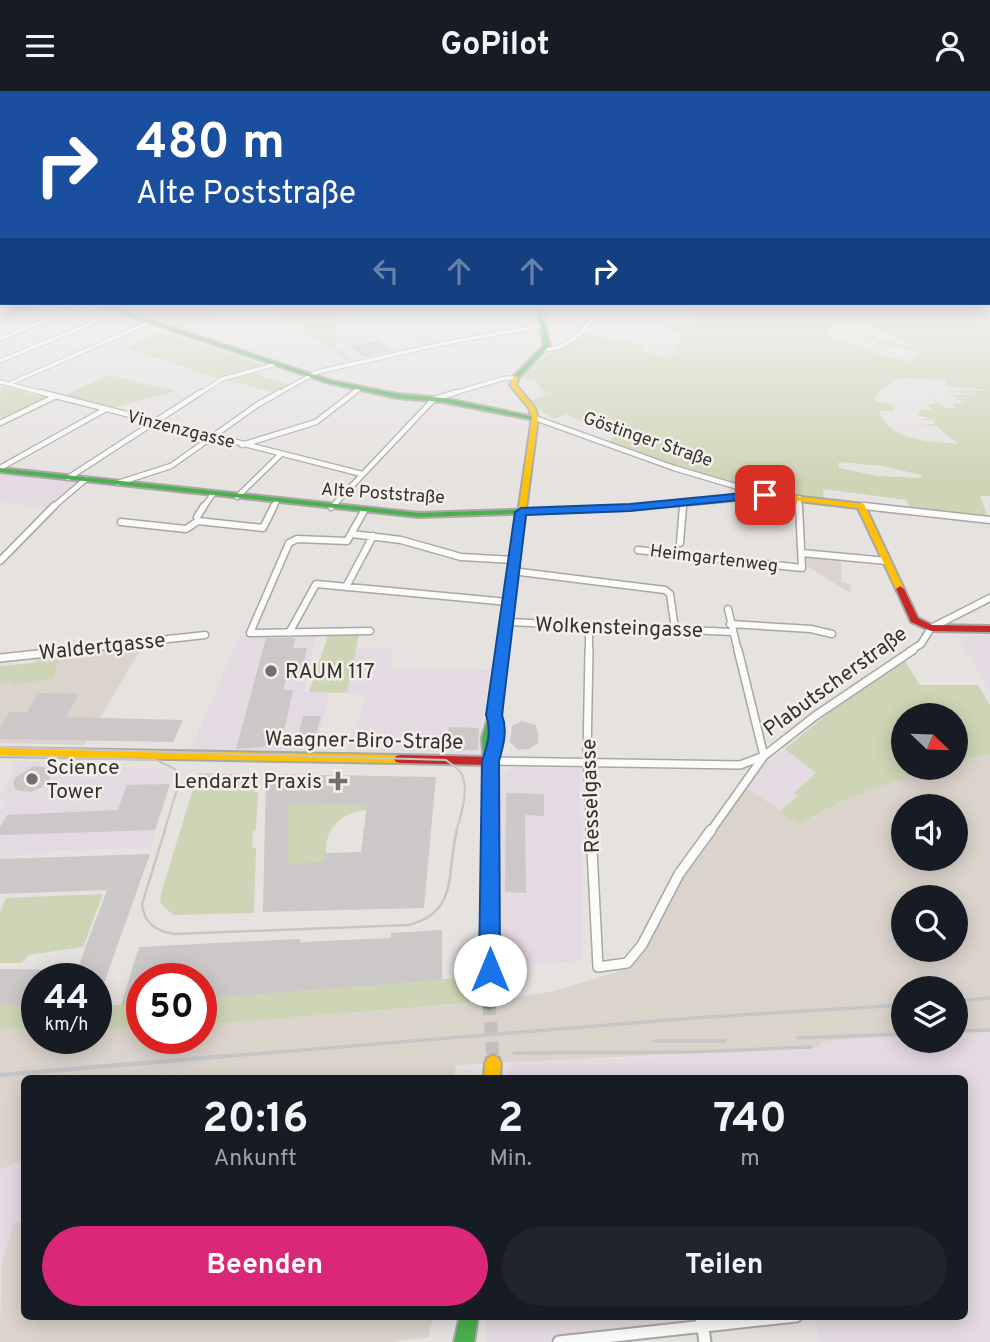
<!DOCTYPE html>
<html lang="de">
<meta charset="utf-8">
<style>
:root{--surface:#171b24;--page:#20242c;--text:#f1f3f6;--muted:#9ea1a6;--accent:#db2777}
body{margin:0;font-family:Overpass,sans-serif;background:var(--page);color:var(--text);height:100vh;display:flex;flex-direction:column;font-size:26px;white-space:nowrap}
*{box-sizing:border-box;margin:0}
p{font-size:23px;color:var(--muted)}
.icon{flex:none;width:38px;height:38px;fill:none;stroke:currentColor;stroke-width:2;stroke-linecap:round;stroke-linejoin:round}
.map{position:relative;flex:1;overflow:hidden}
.details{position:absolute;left:21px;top:984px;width:947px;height:245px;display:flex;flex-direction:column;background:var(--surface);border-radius:10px;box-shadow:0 4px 18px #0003}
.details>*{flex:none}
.banner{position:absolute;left:0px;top:0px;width:990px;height:214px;box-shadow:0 4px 18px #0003;background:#1a4fa0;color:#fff;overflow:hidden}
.needle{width:46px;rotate:113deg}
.tools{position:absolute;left:891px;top:612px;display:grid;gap:14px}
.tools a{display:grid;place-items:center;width:77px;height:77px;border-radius:50%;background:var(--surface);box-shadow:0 4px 18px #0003;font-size:35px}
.speed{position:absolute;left:21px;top:872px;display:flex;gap:14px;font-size:35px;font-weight:700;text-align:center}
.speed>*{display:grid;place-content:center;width:91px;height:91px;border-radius:50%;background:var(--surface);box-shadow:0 4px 18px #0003;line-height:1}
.speed small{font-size:18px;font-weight:400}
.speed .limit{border:10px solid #d22;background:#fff;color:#111}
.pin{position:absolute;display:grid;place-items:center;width:60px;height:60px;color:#fff;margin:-30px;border-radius:14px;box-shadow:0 4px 10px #0006}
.me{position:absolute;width:77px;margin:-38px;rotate:0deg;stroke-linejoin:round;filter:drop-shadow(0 0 5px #0008)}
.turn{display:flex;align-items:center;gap:24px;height:147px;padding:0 21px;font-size:32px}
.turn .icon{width:91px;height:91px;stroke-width:2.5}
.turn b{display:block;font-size:49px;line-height:60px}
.lanes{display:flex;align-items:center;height:66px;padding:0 21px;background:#0003;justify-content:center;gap:35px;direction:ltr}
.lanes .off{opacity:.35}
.eta{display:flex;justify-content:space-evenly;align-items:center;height:119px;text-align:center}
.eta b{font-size:42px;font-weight:700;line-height:49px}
.primary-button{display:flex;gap:14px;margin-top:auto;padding:14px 21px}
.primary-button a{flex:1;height:80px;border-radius:42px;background:var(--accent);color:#fff;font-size:28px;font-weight:700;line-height:80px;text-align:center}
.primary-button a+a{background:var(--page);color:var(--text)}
header{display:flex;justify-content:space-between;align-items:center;height:91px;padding:0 21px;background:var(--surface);font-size:32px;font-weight:700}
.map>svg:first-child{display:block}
</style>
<header><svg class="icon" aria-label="menu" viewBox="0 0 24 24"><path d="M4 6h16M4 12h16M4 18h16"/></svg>GoPilot<svg class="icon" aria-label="person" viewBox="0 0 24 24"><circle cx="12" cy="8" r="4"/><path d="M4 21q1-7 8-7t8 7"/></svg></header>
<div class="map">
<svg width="990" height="1251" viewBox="0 0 990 1251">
<rect width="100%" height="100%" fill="#e5e2e0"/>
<path fill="#e4dae2" d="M0,375L79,383L86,388L48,417L0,411Z
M317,542L304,601H330L315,660L191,659L239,545Z
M990,544V601L958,545Z
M355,558H393L392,577L490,579L479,662L466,664L348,661L351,640H355L366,604L347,603Z
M785,658L816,682L794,702L798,705L779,721L746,697L766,672Z
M14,670L166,678L174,682L150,757L57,759L50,763L19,764L13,768L0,793V720L6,709H0V705L16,675H11Z
M515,676L580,677L583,869L501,877L500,685Z
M990,941V1251H820L814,1229L593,1251H487V1225H964V987H507L509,970L616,968L819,956L823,950L851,947L903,945V950H956V942Z
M24,1068V1130L13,1132L0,1186V1079Z"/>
<path fill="#dbd4cd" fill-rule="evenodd" d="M107,212H205L197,214L224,232L186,240L123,220Z
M806,466L841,468L842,491L850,493L852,503L807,475Z
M143,554L84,654L0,652V575L35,572L37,567L53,565Z
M990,663V941L956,942V898H903V945L823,950L819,956L456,974L454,987H24V1068L0,1079V938H37V947H96V938L142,937V947H201V934L475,912L550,901L617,881L637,869L684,780L746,697L801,733L849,707L933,677H956V670ZM903,716H956V768H903ZM903,807H956V859H903Z
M24,1130V1225H433L429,1246L392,1251H0L1,1176L13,1132Z"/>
<path fill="#dedbe7" d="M314,212H536L539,231L426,255L409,243L344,256L358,268L346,271L332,258L270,221Z"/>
<path fill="#ced5b6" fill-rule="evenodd" d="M990,211V405H980L988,427L910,419L907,409L823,398L824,408L762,400L702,384L607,352L614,345L566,323L554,328L540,319L531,309L546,304L536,290L521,286L522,281C541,266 562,257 581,242L645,254L640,259L665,266L675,262L674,256L681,250V242L665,239L674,233L699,231L685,212ZM840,233L846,237L858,235L874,237L908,253L903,255L871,244L865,246L885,255L915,260L918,265L910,270L885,265L831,246L827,239H837L835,236ZM902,287L947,289L945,295L989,299L942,300L976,303L949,304L962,307H954L964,311L952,313L956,317H946L931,307L935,312L927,314L933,319H920L918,324L931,327L919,329H933L935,333L918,334L936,335L958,353C932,350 888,351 879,320H895L893,314L876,310L874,306L893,290ZM839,371L883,375L921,384L922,387L877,385L839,377Z
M315,212H362L371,218L340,223L337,226L341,229L350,227L353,230L340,232L335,224L333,225L337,233L336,250L331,251L352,269L346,270C340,255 293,243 290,224L289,227L291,232L272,221Z
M162,240L267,275L221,288L125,257Z
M250,281L290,294L275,302L224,288Z
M108,284L176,300L112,317L64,305Z
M1,295L44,306V308L4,327L0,326V314L3,313L0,312Z
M359,543L347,602L309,601L328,544Z
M59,570L53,588L12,593V590L3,591L0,594V575Z
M905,570L920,594H978L990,614V663L956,670V625H903V677H933L849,707L800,733L779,721L797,705L794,702L816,682L785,658L827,623Z
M198,682L255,684L254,701H258L256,739L253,740L252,757H256L254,822L173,824L160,812L162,799Z
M288,709L298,712L367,714L392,790L288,798ZM367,719L365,784L328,771C320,743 338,721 367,719Z
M103,803L83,856L28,864L22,872H0V821L6,807Z
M471,886L470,912L201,934V908Z
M142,913V937L96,938V915Z
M0,914L37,915V938H0Z"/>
<path fill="#cbc8c7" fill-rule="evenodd" d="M379,250L391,260L363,266L350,255Z
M266,547H295L293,557H307L301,584L287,585L283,599H293L281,654L236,658Z
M38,602L79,603L66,626L183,629L173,651L0,648V635L10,621H27Z
M303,625H321L315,649H297Z
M522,630L536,634L538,643V652L529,658L518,659L510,651L512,635Z
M449,636L479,637L478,659H447V653H439L441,641H448Z
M33,675L48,677L50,687L42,696L31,701L16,699L13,693L15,687Z
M266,683L436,686L424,817L263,821ZM288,712L367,714L361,761L325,762L324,771L288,773Z
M170,693L155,739L0,744V737L7,724L118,719L127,694Z
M506,702L544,703V725L525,724L526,802L505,801Z
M150,763L97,912L96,887H37V915L0,914V878L77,879L107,799L0,803V768Z
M442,839V889L201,908V887H142V913L121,914L139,856L277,849L300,848V851L391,847V842Z"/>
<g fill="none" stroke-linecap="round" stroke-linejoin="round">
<path stroke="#c2bfbd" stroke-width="13" stroke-dasharray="13 7" stroke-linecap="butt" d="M489,911L493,967"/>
<path stroke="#c2bfbd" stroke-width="17" stroke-dasharray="17 9" stroke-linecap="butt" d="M493,965V972"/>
<g stroke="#a9a7a5" stroke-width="5">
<path id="street-far5" d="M0,248L90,212
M545,259C572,257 590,236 599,212
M0,270L119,221
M0,291L47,303
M9,293L148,232
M199,303L222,288L273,274
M277,303L317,281L441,253L541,235
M352,303L359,298
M451,303L505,287H514"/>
</g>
<g stroke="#a9a7a5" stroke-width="7">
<path id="street-far4" d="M40,301L362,383
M535,327L674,377L765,404
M0,332L54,306
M242,354L316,331L355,301
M0,377L104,319
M68,387L201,301
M118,392L171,375L257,314L280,301
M237,406L280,364
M799,407V417
M861,415L880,417
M52,417L86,388
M203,417L213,403
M273,417L277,410
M331,417L434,308L457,301
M683,417V412"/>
</g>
<g stroke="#a9a7a5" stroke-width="9">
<path id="street-far3" d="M864,415L990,429
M364,420L347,450L297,448L289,452L250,542L370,540
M198,430L197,426L204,415
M121,431L186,438L198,430L263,437L274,415
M352,443L401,449L461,466L514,469
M680,452L683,415
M638,459L802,477L799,415
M802,462L887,470
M0,470L54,415
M512,480L665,499L670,503L675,538
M346,496L373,445
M728,518L738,560
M506,531L732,541
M730,533L811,538L832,543
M289,542L316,493L508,511
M59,560L205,544
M589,560V535
M910,560L921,553L931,537L990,507"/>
</g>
<g stroke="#a9a7a5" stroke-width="10">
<path id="street-far2" d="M589,559L587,664L591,741
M0,567L75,559
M490,670L740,674L764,665L738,559
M710,741L764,665L815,625L913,559"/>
</g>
<g stroke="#a9a7a5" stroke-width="12">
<path id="street-far1" d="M591,739L598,876L627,872L642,854L679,783L711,739"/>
</g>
<g stroke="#a9a7a5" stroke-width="15">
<path id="street" d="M701,1225L705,1251
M559,1251L796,1225"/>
</g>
<g stroke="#a9a7a5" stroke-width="4">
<path id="fast" d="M36,212H42L0,229V225Z
M92,212H98L332,290L397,303L443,307L538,327L535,329L443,311L397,307L329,292Z
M536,212H540L550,254L518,287H514V285L544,254Z
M0,377L419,422L624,415L716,407L720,409L716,411L624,419L419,426L0,381Z
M494,620L499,624L492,647L497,689L496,911L494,916L489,918L484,916L482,911L485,689L482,647L489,624Z
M460,1225H478L474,1251H454Z"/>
</g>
<g stroke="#a9a7a5" stroke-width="4">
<path id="slow" d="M514,285L519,286L516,294L535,317L538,327L503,593L500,657L494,673H486L484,670L490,657L493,593L532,327L529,317L510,294Z
M765,402L864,413L904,498L903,500H897L896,498L858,417L765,406L716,411L712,409L716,407Z
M0,657L400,664L404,665L406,668L404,671L400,672L0,665Z
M493,964L498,967L501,972L500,987H484L485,972L488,967Z"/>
</g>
<g stroke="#a9a7a5" stroke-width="4">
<path id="jam" d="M900,495L904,498L918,527L932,534L990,535V541L931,540L911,531L896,498Z
M400,664L490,666L494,667L496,670L494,673L490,674L400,672L396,671L394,668L396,665Z"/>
</g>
<use href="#street-far5" stroke="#fbfbfa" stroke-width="3.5"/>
<use href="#street-far4" stroke="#fbfbfa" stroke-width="4.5"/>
<use href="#street-far3" stroke="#fbfbfa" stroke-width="6"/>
<use href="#street-far2" stroke="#fbfbfa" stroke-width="7"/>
<use href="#street-far1" stroke="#fbfbfa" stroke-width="9"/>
<use href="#street" stroke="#fbfbfa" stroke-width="11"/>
<use href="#fast" fill="#4caf50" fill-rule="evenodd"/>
<use href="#slow" fill="#ffc107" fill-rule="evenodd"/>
<use href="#jam" fill="#c62828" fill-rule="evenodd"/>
<path stroke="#c6c6c6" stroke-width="2" d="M0,227L41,212
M0,656L446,669C451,673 460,678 462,684C469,701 461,724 456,741
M0,665L156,669L175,678L179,692L164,741"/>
<path stroke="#c6c6c6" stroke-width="2.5" d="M165,739L142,813C144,833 156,840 175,843L408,834C460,822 446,779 457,739"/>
<path stroke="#c6c6c6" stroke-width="3.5" d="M956,910L990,907
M956,940L990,939
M798,947L903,943
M654,950H725
M514,962L692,961L811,956
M205,967L693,927L903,914"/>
<path stroke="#c6c6c6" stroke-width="4.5" d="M0,984L227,965"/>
</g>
<linearGradient id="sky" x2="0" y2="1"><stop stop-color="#89beea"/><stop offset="0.55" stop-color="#f3f2f1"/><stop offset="1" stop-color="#f3f2f1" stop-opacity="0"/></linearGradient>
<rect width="990" height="387" fill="url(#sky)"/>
<path fill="#1a73e8" stroke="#114b97" stroke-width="2" d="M765,400L771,404L769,406L630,420L526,424L502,624C508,639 503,656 499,670L500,879L497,886L490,889L482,886L479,879L482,670C487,656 492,639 486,624L515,421L521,417L630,413Z"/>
<g fill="#72706e" stroke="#f5efeb" stroke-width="2.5">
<circle cx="271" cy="580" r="7"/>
<circle cx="32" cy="688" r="7"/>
<path d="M334.5 679.5h7v7h7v7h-7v7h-7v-7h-7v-7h7z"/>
</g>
<g text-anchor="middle" stroke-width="5" stroke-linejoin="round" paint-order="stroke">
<g font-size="18" fill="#343230" stroke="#f5efeb">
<text transform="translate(181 338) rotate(14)" y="6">Vinzenzgasse</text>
<text transform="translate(648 348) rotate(19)" y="6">Göstinger Straße</text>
<text transform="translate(383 402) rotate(4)" y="6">Alte Poststraße</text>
<text transform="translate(714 467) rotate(7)" y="6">Heimgartenweg</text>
</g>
<g font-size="21" fill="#343230" stroke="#f5efeb">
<text transform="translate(619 536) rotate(2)" y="7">Wolkensteingasse</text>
<text transform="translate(102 555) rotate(-6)" y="7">Waldertgasse</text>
<text transform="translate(835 590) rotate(-36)" y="7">Plabutscherstraße</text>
<text transform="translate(364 649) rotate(1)" y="7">Waagner-Biro-Straße</text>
<text transform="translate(590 705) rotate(-92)" y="7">Resselgasse</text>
</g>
<g font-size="21" fill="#343230" stroke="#f5efeb" text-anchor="start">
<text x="285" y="587">RAUM 117</text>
<text x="46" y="683">Science<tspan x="46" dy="24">Tower</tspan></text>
<text x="322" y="697" text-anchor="end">Lendarzt Praxis</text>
</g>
</g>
</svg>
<div class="tools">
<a><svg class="needle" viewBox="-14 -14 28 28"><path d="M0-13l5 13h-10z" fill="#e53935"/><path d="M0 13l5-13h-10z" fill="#9ea1a6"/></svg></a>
<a><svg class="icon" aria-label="sound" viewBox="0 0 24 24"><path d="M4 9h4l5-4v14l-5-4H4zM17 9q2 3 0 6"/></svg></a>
<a><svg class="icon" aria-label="search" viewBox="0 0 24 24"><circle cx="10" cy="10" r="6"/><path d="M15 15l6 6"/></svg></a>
<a><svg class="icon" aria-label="layers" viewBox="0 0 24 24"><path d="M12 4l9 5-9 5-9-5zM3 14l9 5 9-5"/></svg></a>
</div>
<div class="speed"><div>44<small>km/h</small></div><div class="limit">50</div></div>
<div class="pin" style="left:765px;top:404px;background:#d93025"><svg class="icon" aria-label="arrive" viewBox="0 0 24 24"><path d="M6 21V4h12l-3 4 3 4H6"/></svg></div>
<svg class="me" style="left:490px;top:879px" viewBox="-20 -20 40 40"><circle r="19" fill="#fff"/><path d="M0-13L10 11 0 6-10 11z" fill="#1a73e8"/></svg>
<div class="banner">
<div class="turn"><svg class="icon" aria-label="right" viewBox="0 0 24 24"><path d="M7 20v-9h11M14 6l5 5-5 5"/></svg><div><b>480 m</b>Alte Poststraße</div></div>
<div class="lanes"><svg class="icon off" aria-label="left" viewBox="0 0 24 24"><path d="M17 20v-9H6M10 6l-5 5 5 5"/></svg><svg class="icon off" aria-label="ahead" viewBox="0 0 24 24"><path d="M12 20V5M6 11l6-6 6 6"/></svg><svg class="icon off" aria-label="ahead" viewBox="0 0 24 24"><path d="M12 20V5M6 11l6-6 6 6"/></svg><svg class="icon" aria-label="right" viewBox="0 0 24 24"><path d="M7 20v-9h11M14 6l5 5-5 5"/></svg></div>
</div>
<section class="details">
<div class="eta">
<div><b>20:16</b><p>Ankunft</p></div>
<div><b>2</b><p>Min.</p></div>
<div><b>740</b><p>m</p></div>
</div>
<div class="primary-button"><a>Beenden</a><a>Teilen</a></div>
</section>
</div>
